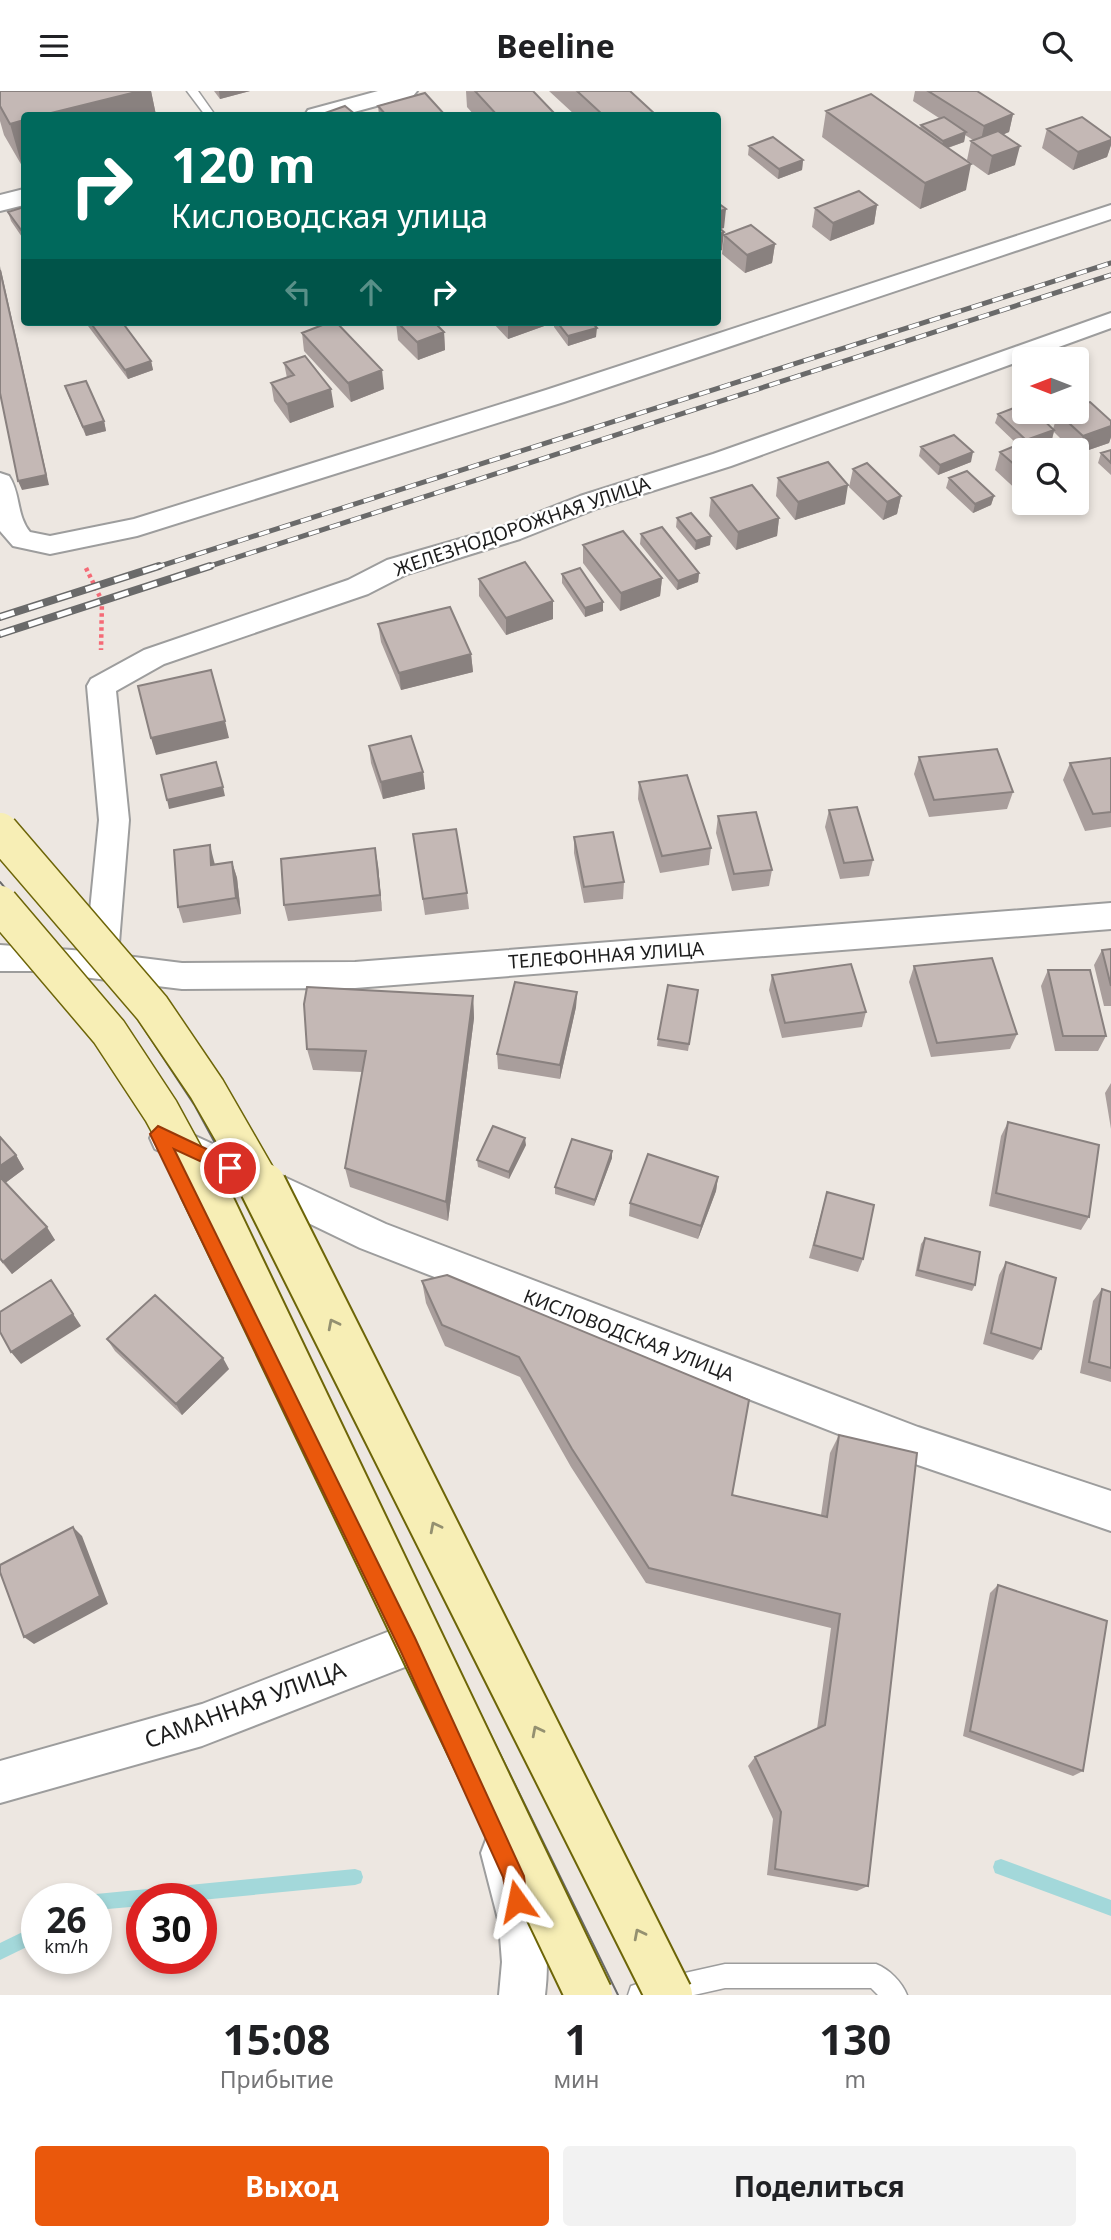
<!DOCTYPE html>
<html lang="ru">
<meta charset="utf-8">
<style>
:root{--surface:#fff;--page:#f2f2f2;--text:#202124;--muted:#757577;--accent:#ea580c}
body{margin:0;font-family:"Noto Sans",sans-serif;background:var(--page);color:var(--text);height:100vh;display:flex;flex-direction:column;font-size:26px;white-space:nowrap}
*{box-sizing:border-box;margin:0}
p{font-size:23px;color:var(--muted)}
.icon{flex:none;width:38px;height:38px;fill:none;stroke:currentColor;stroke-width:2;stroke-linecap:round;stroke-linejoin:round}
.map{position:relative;height:1904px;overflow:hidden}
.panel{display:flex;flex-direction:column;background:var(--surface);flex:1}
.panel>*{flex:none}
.guide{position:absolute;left:21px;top:21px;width:700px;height:214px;border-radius:7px;box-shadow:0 4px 10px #0003;background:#00695c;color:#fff;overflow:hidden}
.needle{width:46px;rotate:270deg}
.fabs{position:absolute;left:1012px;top:256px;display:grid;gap:14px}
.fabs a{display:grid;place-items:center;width:77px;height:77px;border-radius:7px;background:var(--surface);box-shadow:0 4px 10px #0003;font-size:35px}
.speed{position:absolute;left:21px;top:1792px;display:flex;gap:14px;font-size:35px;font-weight:700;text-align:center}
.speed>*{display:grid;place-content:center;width:91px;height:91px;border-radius:50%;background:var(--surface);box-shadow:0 4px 10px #0003;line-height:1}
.speed small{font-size:18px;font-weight:400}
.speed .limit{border:10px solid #d22;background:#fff;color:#111}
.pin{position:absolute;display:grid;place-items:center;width:60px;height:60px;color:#fff;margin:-30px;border:4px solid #fff;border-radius:50%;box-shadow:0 2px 7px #0007}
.me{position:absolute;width:77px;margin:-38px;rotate:348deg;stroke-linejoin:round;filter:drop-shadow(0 0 5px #0008)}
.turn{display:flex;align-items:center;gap:24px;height:147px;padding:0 35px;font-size:32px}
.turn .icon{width:91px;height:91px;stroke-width:2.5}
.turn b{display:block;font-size:49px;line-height:60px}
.lanes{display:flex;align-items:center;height:66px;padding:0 35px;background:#0003;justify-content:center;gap:35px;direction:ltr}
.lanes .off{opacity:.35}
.eta{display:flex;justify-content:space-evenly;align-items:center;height:119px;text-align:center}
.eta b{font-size:42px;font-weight:700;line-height:49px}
.action{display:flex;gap:14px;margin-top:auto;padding:14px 35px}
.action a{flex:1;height:80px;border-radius:7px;background:var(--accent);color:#fff;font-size:28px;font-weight:700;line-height:80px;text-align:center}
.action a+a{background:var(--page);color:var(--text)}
header{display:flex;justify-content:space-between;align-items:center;height:91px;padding:0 35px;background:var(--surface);font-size:32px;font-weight:700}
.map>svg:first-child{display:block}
</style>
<header><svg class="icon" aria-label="menu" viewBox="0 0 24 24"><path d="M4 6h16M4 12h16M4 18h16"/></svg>Beeline<svg class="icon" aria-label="search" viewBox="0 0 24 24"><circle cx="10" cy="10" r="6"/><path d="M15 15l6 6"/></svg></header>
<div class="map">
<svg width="1111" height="1904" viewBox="0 0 1111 1904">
<rect width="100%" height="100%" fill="#ede7e1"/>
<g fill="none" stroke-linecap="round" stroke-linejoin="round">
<path fill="#a3d8da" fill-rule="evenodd" d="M1001,1768L1111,1809V1825L995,1782L993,1776L995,1770Z
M355,1778L361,1780L363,1786L361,1792L355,1794L201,1809L142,1808V1815L96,1819V1808H89L96,1803Z
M37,1834V1851L0,1869V1852Z"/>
<g stroke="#9d9d9d" stroke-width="3">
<path id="service" d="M187,0H198L215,24H205Z
M725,1873H876C889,1878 902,1891 907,1904H878L871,1897H725L694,1904H628L631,1895L640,1892Z"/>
</g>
<g stroke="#9d9d9d" stroke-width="4">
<path id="minor" d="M1111,114V128L564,311L137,445L50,463L13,455L0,440V382L9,385C21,403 16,424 30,441L50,445L134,428L546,299Z
M1111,222V237L731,375L598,417L520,448L407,483L368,503L164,573L116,600L129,729L118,864L182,872L355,871L1111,812V838L355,897L182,898L33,880H0V854L86,860L99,729L87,595L91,588L144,559L348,489L387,469L502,436L580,405L713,363Z
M167,1032L386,1133L918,1336L1111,1400V1440L918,1374L360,1157L155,1058L150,1047L155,1036Z
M408,1533L423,1539L429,1554L423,1569L202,1655L0,1712V1670L202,1613Z
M503,1740L519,1746C539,1797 552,1849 545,1904H499L502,1871L499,1832L481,1762L487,1746Z"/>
</g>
<g stroke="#9d9d9d" stroke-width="4">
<path id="tertiary" d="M378,0H417L413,5L343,24H305L308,19Z
M24,98V114L0,120V104Z"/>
</g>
<path stroke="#f56a76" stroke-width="4.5" stroke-dasharray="3.5 3.5" stroke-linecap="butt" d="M86,477L102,510L101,559"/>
<use href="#service" fill="#fff" fill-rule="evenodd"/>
<use href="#minor" fill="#fff" fill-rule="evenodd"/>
<use href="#tertiary" fill="#fff" fill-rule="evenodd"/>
<path stroke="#6a6a6a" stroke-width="2" d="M0,765L135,924L195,1015L276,1165L643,1904
M0,791L118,931L175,1014L216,1082L618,1904"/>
<g stroke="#6a6a6a" stroke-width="5">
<path id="rail-far1" d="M154,477L1111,172
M204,477L1111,184"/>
</g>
<g stroke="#6a6a6a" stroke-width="8">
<path id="rail" d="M0,526L159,475
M0,543L210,475"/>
</g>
<use href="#rail-far1" stroke="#fff" stroke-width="3.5" stroke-dasharray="11" stroke-linecap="butt"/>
<use href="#rail" stroke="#fff" stroke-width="5" stroke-dasharray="15" stroke-linecap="butt"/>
<g stroke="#6d6508" stroke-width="39" stroke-linecap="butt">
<path id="secondary-bridge-far1" d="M0,740L152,917L207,998L264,1097
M0,813L109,941L161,1020L203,1097"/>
</g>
<g stroke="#6d6508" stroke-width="50" stroke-linecap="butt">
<path id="secondary-bridge" d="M202,1095L589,1904
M263,1095L669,1904"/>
</g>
<use href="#secondary-bridge-far1" stroke="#f7eeb5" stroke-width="36"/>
<use href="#secondary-bridge" stroke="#f7eeb5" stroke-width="46"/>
</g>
<path fill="#a99e9c" d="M0,0H151L156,24H24L22,75L4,44L0,30Z
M214,0H250L220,8Z
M466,0H533L556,24H474L467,16Z
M549,0H630L656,24H575Z
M915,0H977L1013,23L1009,41L1003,43L1015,74L988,84L967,69L971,50L973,49L965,44L964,51L948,57L966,99L920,118L822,46L826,20L920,37L921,34L939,27L913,10Z
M378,15L445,24H379Z
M1047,38L1111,47V54L1107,66L1073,79L1042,57Z
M749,55L803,69L802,79L778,88L748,64Z
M877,114L874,133L830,150L812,136L815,117Z
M24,116V149L11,130L8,121Z
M724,144L775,153L772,172L745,182L722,163Z
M85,231H122L151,270L153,279L128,288Z
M396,231L444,241L445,259L418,269L398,249Z
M492,231H546L547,234L508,248Z
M554,231H592L596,246L568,255L554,236Z
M302,242L384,298L351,311L304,260Z
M284,272L334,316L290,332L274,310L271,292L287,287Z
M65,295L104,330L106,340L86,345L68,304Z
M1058,322L1111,330V346L1109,352L1077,363L1076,359H1072L1054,341L1052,348L1024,359V403L1022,404L995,379L1000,361L1018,354L995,332L998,323L1053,338Z
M921,356L971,371L938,384L919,365Z
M1111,359V384L1098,372L1101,362Z
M853,378L901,405L897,423L883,429L849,396Z
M778,387L845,413L795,429L776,405Z
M949,387L994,405L991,414L973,422L946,397Z
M711,407L779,427L777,445L736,459L709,425Z
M677,427L710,454L695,459L676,436Z
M641,443L699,482L698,491L677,499L640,453Z
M583,454L662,487L660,505L620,520L583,472Z
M562,483L603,511V520L585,526L562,492Z
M479,488L553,510V528L506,544L479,505Z
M378,533L471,563L473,581L401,599L381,551Z
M369,655L423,681L425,698L383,708L371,672Z
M919,666L1013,701L1007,718L929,726L914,683Z
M1111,667V736L1085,740L1063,689L1070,672Z
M639,691L711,757L709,774L660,782L638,708Z
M829,719L873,769L869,785L840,788L825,736Z
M718,725L772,779L769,795L732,800L716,742Z
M413,743L467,802L469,818L425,824Z
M574,746L624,791L623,808L584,812L574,762Z
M214,770L215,773L232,771L237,787L241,823L183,832L178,816Z
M378,774L382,820L288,830L284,814Z
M1111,858V915H1104L1094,874L1102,859Z
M914,875L1017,943L1010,958L931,966L909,891Z
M1048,879L1106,945L1098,960H1055L1041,895Z
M772,884L866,921L862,936L782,947L769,899Z
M698,899L688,960L657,955L658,948Z
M577,901L576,916L560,988L498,978L497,963Z
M473,905L474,927L448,1130L350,1096L345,1077L362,981L313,979L307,958Z
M1111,992V1038L1105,1002Z
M1008,1031L1089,1126L1081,1139L989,1115L1001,1045Z
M0,1046L16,1064L24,1078L5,1092L55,1149L12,1183L0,1169Z
M526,1054L509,1088L478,1076L477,1069Z
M612,1060V1067L594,1115L555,1103V1096Z
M718,1086L716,1100L698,1148L629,1125L630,1112Z
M827,1101L863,1168L858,1181L809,1167Z
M925,1147L975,1194L972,1200L915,1185L921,1153Z
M1006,1171L1041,1258L1033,1269L983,1253L999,1184Z
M422,1190L732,1404L821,1424L830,1362L839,1344L868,1795L857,1800L767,1784L773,1728L748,1675L755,1666L817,1638L831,1537L646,1492L571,1376L520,1286L445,1255L426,1212Z
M1102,1198L1111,1201V1291L1080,1282L1093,1210Z
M107,1248L229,1278L182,1324L115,1260Z
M998,1494L1083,1680L1073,1685L963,1645L990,1502Z"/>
<path fill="#89817f" d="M140,0H151L156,24H43Z
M219,0H250L220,8Z
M1013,23L1009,41L980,54L984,35Z
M24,29V75H22L10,33Z
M966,41L964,51L941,59L943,50Z
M1111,49V54L1107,66L1073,79L1078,61Z
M1020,55L1015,74L988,84L992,65Z
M803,69L802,79L778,88L779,78Z
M971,73L966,99L920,118L925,92Z
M877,114L874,133L830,150L833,132Z
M726,118L724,137L718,139V121Z
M724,141L722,159L718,161V144Z
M775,153L772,172L745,182L747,164Z
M0,175L49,394L22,399L18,390Z
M508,231H546L547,234L508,248Z
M597,237L596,246L568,255V245Z
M444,241L445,259L418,269L417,251Z
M151,270L153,279L128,288L125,279Z
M382,279L384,298L351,311L348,292Z
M331,298L334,316L290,332L287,313Z
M104,330L106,340L86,345L83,336Z
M1111,335V346L1109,352L1077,363L1083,345Z
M1054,339L1052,348L1023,359L1026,349Z
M973,361L971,371L938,384L940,374Z
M848,394L845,413L795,429L798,411Z
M901,405L897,423L883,429L887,411Z
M994,405L991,414L973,422L975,413Z
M779,427L777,445L736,459L738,441Z
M711,445L710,454L695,459L696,450Z
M699,482L698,491L677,499L678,490Z
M662,487L660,505L620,520L621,502Z
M553,510V528L506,544V527Z
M603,511V520L585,526V517Z
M471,563L473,581L401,599L399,582Z
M225,630L229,647L156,664L151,647Z
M423,681L425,698L383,708L381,691Z
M223,696L225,705L169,718L167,709Z
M210,754L214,770L216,790L211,774Z
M375,757L378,774L382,820L380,804Z
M232,771L237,787L241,823L236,807Z
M577,901L576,916L560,988V974Z
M473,905L474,927L448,1130L446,1111Z
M525,1047L526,1054L509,1088V1081Z
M612,1060V1067L594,1115L595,1109Z
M16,1064L24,1078L0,1096V1075Z
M718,1086L716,1100L698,1148L701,1135Z
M47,1136L55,1149L12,1183L3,1171Z
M51,1189L81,1235L21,1273L11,1261Z
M223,1267L229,1278L182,1324L176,1313Z
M73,1436L82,1445L108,1513L34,1553L24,1546Z"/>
<path fill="#c4b8b5" stroke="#89817f" stroke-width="2" d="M0,0H140L43,24H24V29L10,33L0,15Z
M475,0H533L556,24H497Z
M577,0H630L656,24H603Z
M928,0H977L1013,23L984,35Z
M425,2L445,24H386L378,15Z
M871,3L971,73L925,92L826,20Z
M345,15L356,24H328L325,22Z
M944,26L966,41L943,50L921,34Z
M1082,26L1111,47V49L1078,61L1047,38Z
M998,40L1020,55L992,65L971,50Z
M773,46L803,69L779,78L749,55Z
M859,100L877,114L833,132L815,117Z
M718,112L726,118L718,121Z
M24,116V143L8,121Z
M751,134L775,153L747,164L724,144Z
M718,136L724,141L718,144Z
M0,179L46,384L18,390L0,302Z
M90,231H122L151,270L125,279Z
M330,231H336L382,279L348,292L302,242Z
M397,231H434L444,241L417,251Z
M557,231H592L597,237L568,245Z
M305,265L331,298L287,313L271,292L294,284L284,272Z
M86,290L104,330L83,336L65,295Z
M1090,311L1111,330V335L1083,345L1058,322L1062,320H1076V315Z
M1024,313V320H1034L1054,339L1026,349L998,323Z
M954,344L973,361L940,374L921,356Z
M1027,350L1036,359H1024V382L1000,361Z
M1111,359V372L1101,362Z
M828,371L848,394L798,411L778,387Z
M867,372L901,405L887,411L853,378Z
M967,380L994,405L975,413L949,387Z
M752,394L779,427L738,441L711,407Z
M691,422L711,445L696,450L677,427Z
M662,436L699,482L678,490L641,443Z
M623,440L662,487L621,502L583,454Z
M525,471L553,510L506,527L479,488Z
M580,477L603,511L585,517L562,483Z
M450,516L471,563L399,582L378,533Z
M211,579L225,630L151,647L138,595Z
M411,645L423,681L381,691L369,655Z
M997,658L1013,701L934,709L919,666Z
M1111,667V721L1093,723L1070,672Z
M216,671L223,696L167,709L161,684Z
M687,684L711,757L662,765L639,691Z
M857,716L873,769L844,772L829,719Z
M756,721L772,779L734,783L718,725Z
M456,738L467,802L423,808L413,743Z
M613,741L624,791L584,796L574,746Z
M210,754L211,774L232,771L236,807L178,816L174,759Z
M375,757L380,804L284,814L281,768Z
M1111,858V895L1102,859Z
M992,867L1017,943L937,952L914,875Z
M851,873L866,921L785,932L772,884Z
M1048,879H1090L1106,945H1063Z
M515,891L577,901L560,974L497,963Z
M668,894L698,899L689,953L658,948Z
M307,896L473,905L446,1111L345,1077L366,960L307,958L304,913Z
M1008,1031L1099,1054L1089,1126L996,1102Z
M493,1035L525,1047L509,1081L477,1069Z
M0,1046L16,1064L0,1075Z
M572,1048L612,1060L595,1109L555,1096Z
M648,1063L718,1086L701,1135L630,1112Z
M0,1086L47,1136L3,1171L0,1167Z
M827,1101L874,1114L863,1168L814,1154Z
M925,1147L980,1161L975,1194L918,1179Z
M1006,1171L1056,1187L1041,1258L991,1242Z
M447,1184L749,1309L732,1404L827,1426L839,1344L917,1362L868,1795L775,1778L781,1721L755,1666L825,1634L840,1523L649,1477L572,1358L519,1266L442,1234L422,1190Z
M51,1189L73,1223L11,1261L0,1241V1221Z
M1102,1198L1111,1201V1277L1089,1271Z
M155,1204L223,1267L176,1313L107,1248Z
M73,1436L100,1505L24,1546L0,1481V1474Z
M998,1494L1107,1530L1083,1680L970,1640Z"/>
<defs><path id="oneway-chevron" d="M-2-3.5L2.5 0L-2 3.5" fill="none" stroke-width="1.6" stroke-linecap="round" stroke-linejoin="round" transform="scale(1.75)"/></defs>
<g stroke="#949070">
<use href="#oneway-chevron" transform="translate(333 1233) rotate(-117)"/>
<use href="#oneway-chevron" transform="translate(435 1436) rotate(-117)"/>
<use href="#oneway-chevron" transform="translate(537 1640) rotate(-117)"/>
<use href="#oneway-chevron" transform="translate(639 1843) rotate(-117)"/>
</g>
<path fill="#ea580c" stroke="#983908" stroke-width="2" d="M158,1035L236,1072V1082L230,1084L174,1058L415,1547L524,1785L527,1810L524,1818L517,1821L509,1818L503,1786L401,1561L150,1043Z"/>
<g text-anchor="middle" stroke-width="5" stroke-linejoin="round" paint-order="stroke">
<g font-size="19" fill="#1c1c1c" stroke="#fff">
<text transform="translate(522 435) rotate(-19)" y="7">ЖЕЛЕЗНОДОРОЖНАЯ УЛИЦА</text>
<text transform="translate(606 864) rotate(-4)" y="7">ТЕЛЕФОННАЯ УЛИЦА</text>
<text transform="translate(629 1244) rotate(21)" y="7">КИСЛОВОДСКАЯ УЛИЦА</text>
</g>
<g font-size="23" fill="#1c1c1c" stroke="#fff">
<text transform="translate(245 1614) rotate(-20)" y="8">САМАННАЯ УЛИЦА</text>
</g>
</g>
</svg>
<div class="fabs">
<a><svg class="needle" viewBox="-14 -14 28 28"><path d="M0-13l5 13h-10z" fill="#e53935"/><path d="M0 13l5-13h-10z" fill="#757577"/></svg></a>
<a><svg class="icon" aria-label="search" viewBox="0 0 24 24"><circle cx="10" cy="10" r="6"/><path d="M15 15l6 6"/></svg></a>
</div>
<div class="speed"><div>26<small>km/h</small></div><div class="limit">30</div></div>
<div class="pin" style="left:230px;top:1077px;background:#d93025"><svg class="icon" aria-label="arrive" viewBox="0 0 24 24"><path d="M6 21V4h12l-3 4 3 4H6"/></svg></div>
<svg class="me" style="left:517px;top:1810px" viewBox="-20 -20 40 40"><path d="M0-17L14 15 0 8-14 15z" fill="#ea580c" stroke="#fff" stroke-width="4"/></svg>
<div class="guide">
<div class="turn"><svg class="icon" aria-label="right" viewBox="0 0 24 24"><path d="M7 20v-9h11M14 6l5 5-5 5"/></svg><div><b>120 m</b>Кисловодская улица</div></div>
<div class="lanes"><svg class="icon off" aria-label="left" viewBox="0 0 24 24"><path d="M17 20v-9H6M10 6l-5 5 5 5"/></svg><svg class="icon off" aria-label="ahead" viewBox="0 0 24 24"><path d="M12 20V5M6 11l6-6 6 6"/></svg><svg class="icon" aria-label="right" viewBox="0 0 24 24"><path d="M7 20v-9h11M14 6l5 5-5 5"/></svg></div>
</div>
</div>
<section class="panel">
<div class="eta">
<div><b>15:08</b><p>Прибытие</p></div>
<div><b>1</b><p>мин</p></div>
<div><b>130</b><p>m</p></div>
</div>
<div class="action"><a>Выход</a><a>Поделиться</a></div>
</section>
